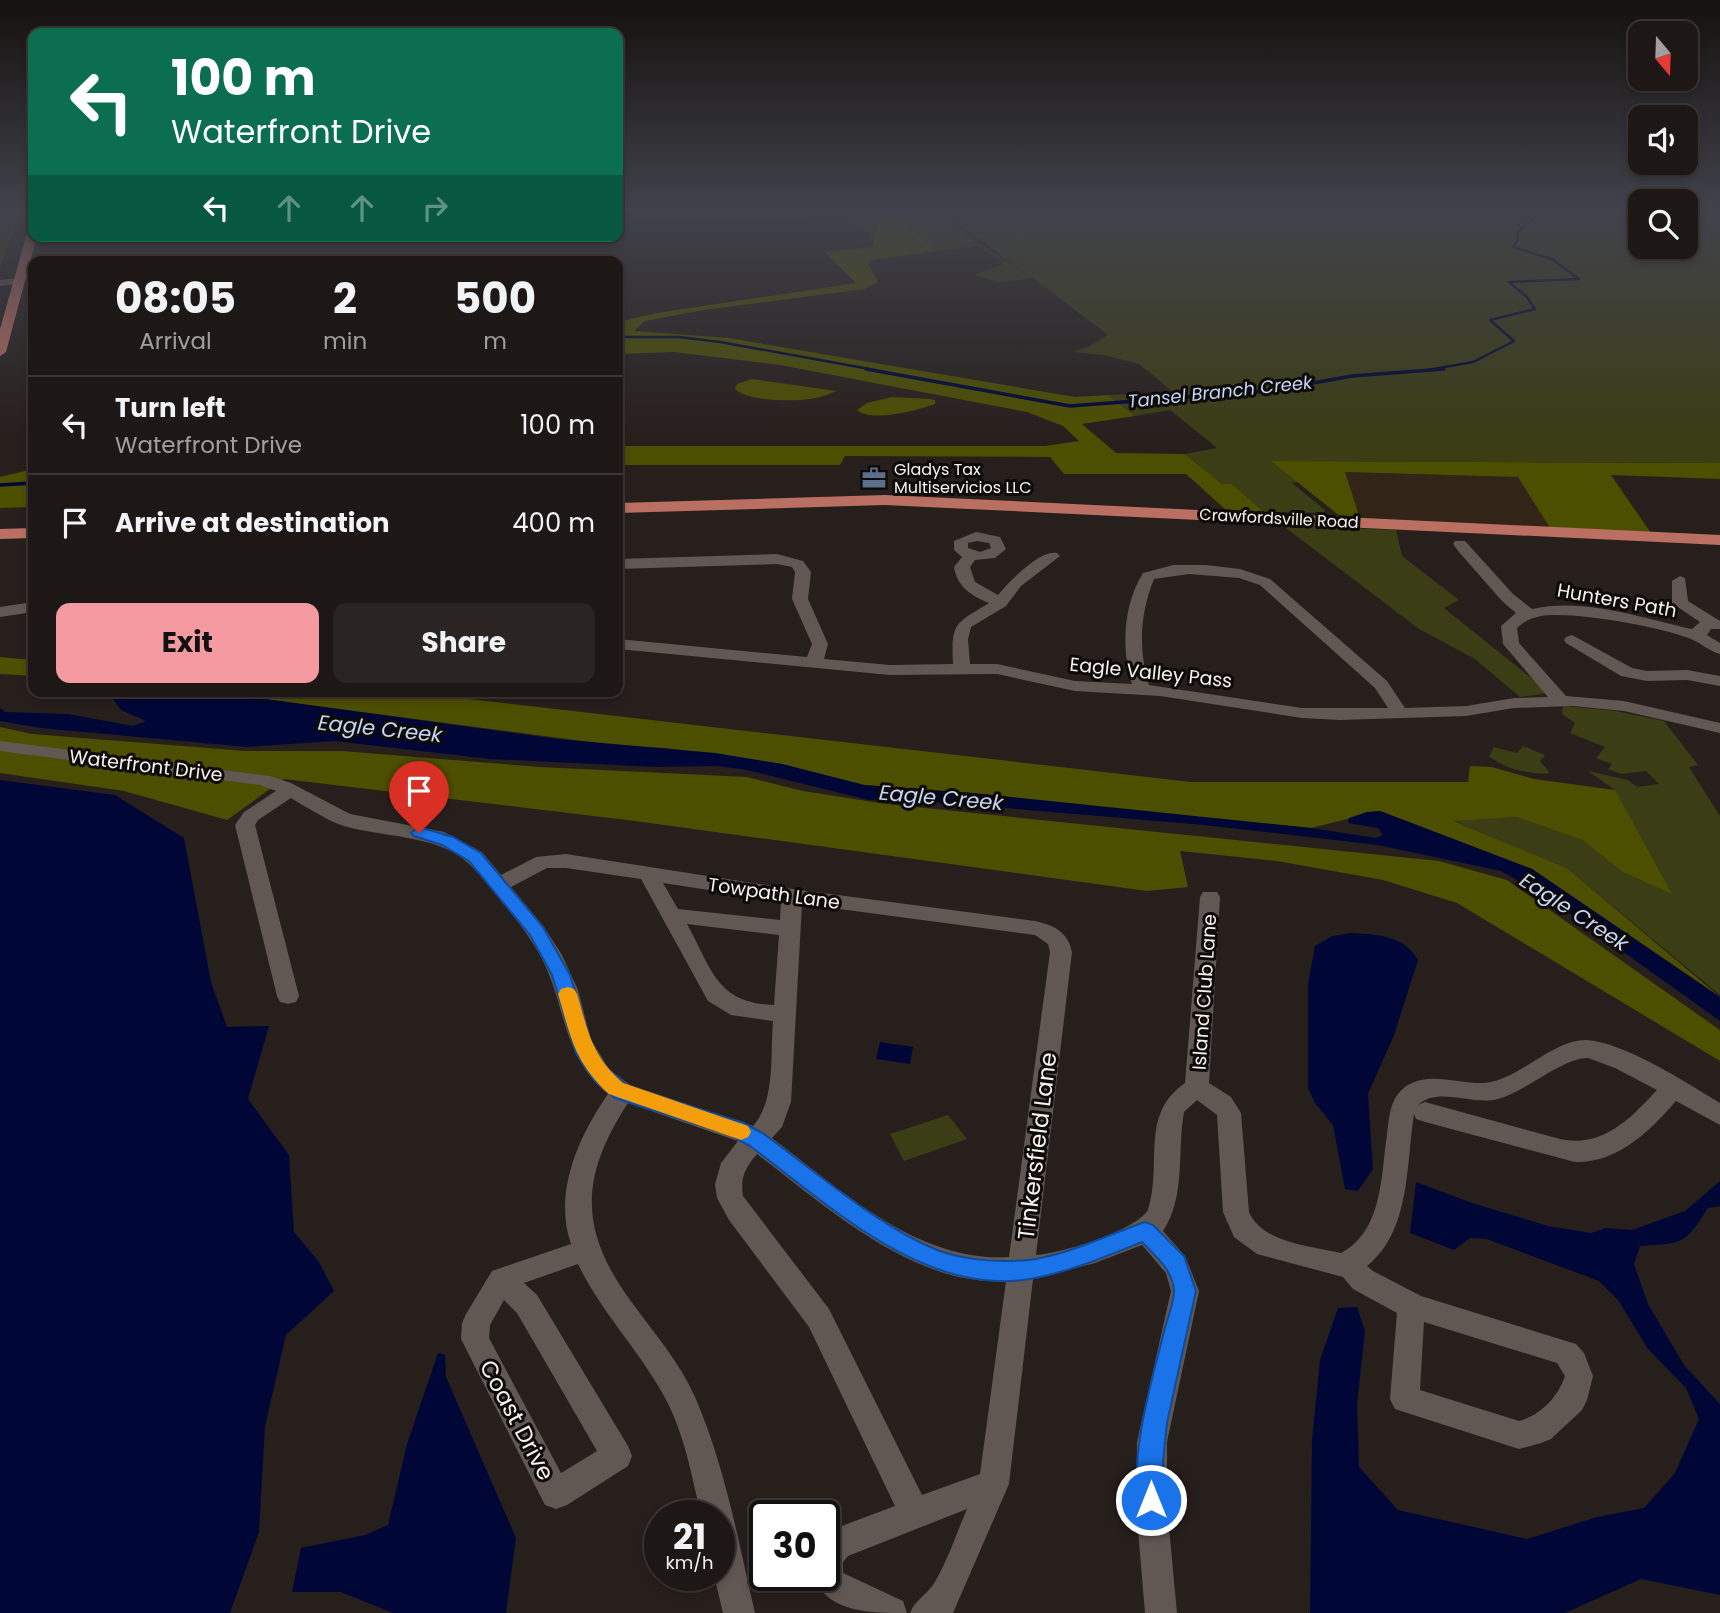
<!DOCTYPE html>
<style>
:root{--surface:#1d1715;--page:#2a2422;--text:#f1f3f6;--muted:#a09fa0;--line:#3b3634;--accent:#f49aa0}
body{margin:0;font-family:Poppins,sans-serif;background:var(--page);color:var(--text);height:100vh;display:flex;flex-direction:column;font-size:26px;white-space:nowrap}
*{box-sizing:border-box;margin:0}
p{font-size:23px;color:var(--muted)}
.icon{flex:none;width:38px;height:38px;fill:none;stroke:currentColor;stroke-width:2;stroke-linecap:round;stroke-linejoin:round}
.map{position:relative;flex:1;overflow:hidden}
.drawer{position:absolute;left:28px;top:256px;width:595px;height:441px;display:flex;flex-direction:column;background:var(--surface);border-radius:14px;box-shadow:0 4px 10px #0003,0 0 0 2px var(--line)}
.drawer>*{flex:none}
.guide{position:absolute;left:28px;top:28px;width:595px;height:214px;border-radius:14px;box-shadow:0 4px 10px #0003,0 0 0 2px var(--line);background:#0b6e4f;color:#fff;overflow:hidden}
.needle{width:46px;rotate:161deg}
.tools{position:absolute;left:1628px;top:21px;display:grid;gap:14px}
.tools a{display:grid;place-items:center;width:70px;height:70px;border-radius:14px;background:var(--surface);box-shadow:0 4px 10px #0003,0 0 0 2px var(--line);font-size:35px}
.speed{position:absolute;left:644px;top:1500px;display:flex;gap:14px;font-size:35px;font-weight:700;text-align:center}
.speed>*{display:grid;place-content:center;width:91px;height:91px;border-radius:50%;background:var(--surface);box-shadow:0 4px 10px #0003,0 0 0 2px var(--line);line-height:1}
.speed small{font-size:18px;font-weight:400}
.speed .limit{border:4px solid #111;border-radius:10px;background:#fff;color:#111}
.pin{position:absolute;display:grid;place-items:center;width:60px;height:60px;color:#fff;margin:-72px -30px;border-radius:50% 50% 50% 0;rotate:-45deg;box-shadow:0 0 7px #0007}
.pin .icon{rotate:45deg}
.me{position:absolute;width:77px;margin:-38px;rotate:0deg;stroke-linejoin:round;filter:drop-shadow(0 0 5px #0008)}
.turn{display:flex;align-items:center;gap:24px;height:147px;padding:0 28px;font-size:32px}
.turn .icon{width:91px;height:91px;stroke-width:2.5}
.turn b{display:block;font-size:49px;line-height:60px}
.lanes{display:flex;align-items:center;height:66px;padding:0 28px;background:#0003;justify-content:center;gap:35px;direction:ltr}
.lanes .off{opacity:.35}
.eta{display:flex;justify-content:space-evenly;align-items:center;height:119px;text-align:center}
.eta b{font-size:42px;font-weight:700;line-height:49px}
.action{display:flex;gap:14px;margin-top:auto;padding:14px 28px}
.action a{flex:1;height:80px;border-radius:14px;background:var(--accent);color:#111;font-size:28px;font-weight:700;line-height:80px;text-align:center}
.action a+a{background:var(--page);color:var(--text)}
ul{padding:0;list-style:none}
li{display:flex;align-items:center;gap:21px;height:98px;padding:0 28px;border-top:2px solid var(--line)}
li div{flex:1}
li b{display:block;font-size:26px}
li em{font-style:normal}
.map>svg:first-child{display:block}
</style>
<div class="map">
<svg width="1720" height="1613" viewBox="0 0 1720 1613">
<rect width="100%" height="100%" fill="#271f1c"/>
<path fill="#322518" d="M1344,472L1519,477L1552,531L1361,522Z"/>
<path fill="#3b3d15" d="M0,210H22L0,268Z
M796,210H935L976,242L1023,272L942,210H1640V247H1685V210H1720V463L1273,461L1299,482L1292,483L1325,510L1324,513L1264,512L1232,484H1222L1185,454L1217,448L1170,410L1135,416L1108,395L1173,392L1139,364L1103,355L1072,352L1088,347L1108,335L1033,278L998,282L974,275L1002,265V261L978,246L937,251L896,216L881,215L875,239L869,238V233L838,220L824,221Z
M1282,525L1396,530L1402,556L1459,600L1444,608L1550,693L1520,697L1475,659L1419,629Z
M1563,706L1616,711L1664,721L1698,765L1689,767L1720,816V995L1567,868L1451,820L1516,817L1582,840L1621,871L1615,790L1588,771L1628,780L1637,787L1659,784L1646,771L1621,774L1608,769L1612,764L1596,758L1605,747L1570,733L1575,723L1562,714Z
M1523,746L1545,755L1540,761L1550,773C1529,775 1505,769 1489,756L1494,747L1517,753Z
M948,1115L967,1139L904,1161L890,1134Z"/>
<path fill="#4d4f00" d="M881,215L896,216L937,251L870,260L868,264L878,282L864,289L704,310L645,321L634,331L729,338L1075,397L1108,395L1135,416L1082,424L1116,453L1185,454L1222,484H1232L1264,512L1226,510L1186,474H1064L1050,457L845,456L840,465H618V446H1045L1079,441L1063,426L1027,412L780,365L674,352L618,354V322L657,313L856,283L825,252L872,247Z
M752,379L837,391C830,393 823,397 816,398C797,402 748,402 735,389L737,384Z
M892,397L930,399L935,400V404C918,410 871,423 857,410L867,403Z
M1271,461L1720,463V479L1611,475L1653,536L1552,531L1518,477L1345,472L1361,522L1346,521Z
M33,469V507L0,508V477Z
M0,657L33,660V676L0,674Z
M203,691H399L1191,782H1468L1470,766L1492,767L1534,779L1615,790L1672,894L1621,871L1582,840L1516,817L1453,821L1567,868L1720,997L1532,869L1380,811L1311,828L864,785L782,764L666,748L621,746Z
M0,727L32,734L246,751H342L540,767L747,777L803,791L886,804L1439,861L1507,880L1720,1030V1061L1457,903L1383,880L1277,861L1180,851L1188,887L1147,891L635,821L284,779L227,820L124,791L0,773Z"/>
<path fill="#000736" d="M47,691H207L557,739L715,753L782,764L864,785L973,793L1311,828L1376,838L1383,835L1378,828L1348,823L1349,818L1367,812L1380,811L1532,869L1720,997V1021L1548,898L1501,871L1378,845L1204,825L947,803L869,800L747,770L717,766L657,767L490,759L334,741L247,747L41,728L0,721V708L5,712L68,714L133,726L146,721L121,710L113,699Z
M0,780L115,795L184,838L211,982L227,1027L269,1026L248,1099L289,1155L294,1232L319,1262L334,1291L286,1335L265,1426L259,1532L230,1613H0Z
M1352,933C1378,935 1404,935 1418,960L1394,1035L1368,1094L1373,1169L1358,1191L1345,1189L1333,1125L1315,1103L1308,1088V984L1315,946L1332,936Z
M880,1042L913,1047L910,1064L876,1059Z
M1720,1181V1206L1708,1208C1684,1245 1685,1243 1640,1246L1634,1264L1648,1304L1684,1365L1720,1404V1595L1641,1579L1565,1613H1310L1312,1440L1320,1360L1338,1308L1357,1307L1365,1331L1357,1404L1359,1467L1398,1510L1527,1539L1597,1517L1644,1508L1675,1473L1699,1419L1686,1388L1648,1349L1618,1300L1599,1281L1487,1239L1470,1238L1454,1250L1410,1233L1416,1182L1472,1203L1548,1226L1591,1233L1606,1228L1632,1230L1685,1211Z
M438,1353L445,1355L446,1377L516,1538L506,1613H393L341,1592H292L301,1548L365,1535L388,1525L407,1444Z"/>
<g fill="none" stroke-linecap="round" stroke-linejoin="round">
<path stroke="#000736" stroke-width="2.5" d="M618,337H679L720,342L875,370
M1428,370L1473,362L1514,341L1490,320L1535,309L1527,297L1509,282L1579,279L1552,259L1513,247L1518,240L1517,233L1543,210"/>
<path stroke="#000736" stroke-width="3.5" d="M866,369L1070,406L1268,391L1352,376L1444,369
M0,485L33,483"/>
<path fill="#615854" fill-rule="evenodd" d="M19,278L23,279V283L0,286V280Z
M976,532L1000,537L1006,549L995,558L975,560L970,567L975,582L998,595C1009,582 1040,549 1057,553L1060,556L1021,586L1006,606L971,627L968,639L970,664H997L1075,681L1132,684C1121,649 1123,605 1143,573L1173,565H1206L1240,569L1270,579L1387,681L1405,708L1466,706L1514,698L1548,697L1503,644L1501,626L1516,613L1502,601L1459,552L1453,544L1455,541H1465L1513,594L1532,609C1584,597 1642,618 1692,629L1700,622L1672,603V581L1680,576L1685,578L1688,601L1720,621V629H1711L1707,635L1720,643V654C1709,651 1701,643 1691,639C1661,627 1573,611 1541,616C1531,618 1525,621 1517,628L1519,643L1566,696L1624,701L1720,723V733L1624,711L1573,706L1514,708L1466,716L1340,720L1302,718L1160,696L1075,691L997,674L890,675L618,649V639L807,657L812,644L792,599L795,572L792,567L777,564L618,569V559L777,554L803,561L811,572L808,599L828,644L824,659L890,665L953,664C951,622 955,624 989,603C972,596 957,587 954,567L962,557L954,550V541ZM977,541L989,543L991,548L980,552L968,548V543ZM1189,574L1239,578L1260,585L1375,688L1388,708H1302L1149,685C1138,650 1140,613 1154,579Z
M33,602V612L0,617V607Z
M1572,635L1632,668L1647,671L1687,670L1720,676V686L1687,680L1647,681L1621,676L1566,643L1564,640L1566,637Z
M0,741L270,776L291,783L350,814L444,832L482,852L501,875L536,857L566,854L792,889L1035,921C1054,925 1068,932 1072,952L1036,1255C1062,1253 1133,1232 1148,1210C1163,1163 1139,1115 1185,1083L1200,897L1203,892H1217L1220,897L1209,1083L1231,1097L1241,1113L1249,1212C1262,1243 1312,1246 1341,1253C1383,1231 1381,1175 1387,1134C1389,1120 1389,1106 1398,1094C1419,1067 1456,1084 1484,1083C1510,1081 1532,1060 1555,1049C1564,1044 1575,1040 1586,1040C1624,1042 1687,1083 1720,1103V1125L1676,1101C1650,1131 1618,1163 1575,1162L1425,1122L1416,1119L1414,1114C1406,1164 1411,1231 1367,1266L1373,1271L1421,1296L1576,1344L1584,1353L1593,1376L1587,1400L1582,1410L1551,1439L1541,1443L1519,1449L1395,1409L1390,1399L1397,1313L1353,1289L1343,1277L1257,1254L1234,1237L1223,1212L1217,1115L1197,1100L1184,1112C1177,1151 1186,1197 1163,1231L1185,1256L1199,1291L1167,1442V1506L1177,1613H1145L1136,1506L1137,1442L1171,1291L1166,1273L1142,1245L1095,1263L1033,1279L1009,1484L953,1613H910C916,1598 929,1594 936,1580C949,1557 957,1532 967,1509L848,1556L843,1562V1573L903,1601L907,1613C870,1613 830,1613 813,1578L812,1575H824V1535L831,1530L895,1506L809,1327L729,1220L717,1198L715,1184L721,1163L738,1141L628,1103C579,1178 579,1232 633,1304C655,1334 680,1363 695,1397C725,1466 738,1540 755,1613H723L714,1575H719V1516H701C692,1476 684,1432 664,1396C639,1350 601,1312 578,1264L524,1283L537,1295L628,1446L632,1456L628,1466L567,1505L556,1509L545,1505L461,1339L462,1323L466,1314L492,1271L571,1244C553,1192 579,1136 608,1094C561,1056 567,1006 541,957C528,932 490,884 469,864C438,833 377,838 338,824C322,817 306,807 291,798L258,820L255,825L299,996L296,1002L288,1004L280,1002L277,996L235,825L244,812L276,791L260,785L0,751ZM547,868H566L641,879L708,1001L731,1015L773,1021C770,1054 776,1100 753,1126L630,1085L609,1069L591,1040L578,990L562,955L544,927L511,887ZM663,883L781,901L780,920L678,909ZM802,904L1035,935L1048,944L1050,952L1009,1257C918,1263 840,1189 772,1138L782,1127L791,1102ZM687,924L779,935L774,1005C716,1003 712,969 687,924ZM1588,1058L1615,1068L1657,1090C1630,1119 1603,1148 1560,1139L1425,1102L1418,1105C1438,1086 1473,1106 1498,1099C1527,1091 1562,1058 1588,1058ZM757,1154C825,1206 914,1287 1006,1281L980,1474L922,1495L829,1309L743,1196C740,1178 745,1168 757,1154ZM504,1300L517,1313L597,1451L561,1473L489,1338L490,1325ZM1424,1322L1557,1363L1565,1376C1558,1397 1541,1415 1519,1421L1420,1390Z"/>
<path fill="#ba6f62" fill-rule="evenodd" d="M33,227V236H37L6,352L0,356V329L28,230Z
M885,495L1720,535V545L885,505L618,513V503Z
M33,528V538L0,539V529Z"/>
</g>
<linearGradient id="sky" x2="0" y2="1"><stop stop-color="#15110f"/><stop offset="0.48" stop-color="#41424b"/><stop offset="1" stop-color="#41424b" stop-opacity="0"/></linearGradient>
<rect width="1720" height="436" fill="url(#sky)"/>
<path fill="#1a73e8" stroke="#114b97" stroke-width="2" d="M419,827L453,837L481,853L543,927L570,975L594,1051L608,1069L629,1087L744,1123L764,1134C813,1170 874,1222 928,1246C957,1260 996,1263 1028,1260C1068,1255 1107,1235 1145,1222L1153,1225L1184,1256L1196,1291L1167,1423L1163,1461L1164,1500L1160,1509L1151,1513L1142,1509C1125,1468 1154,1372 1165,1328C1168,1317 1174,1302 1174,1291C1173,1270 1155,1256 1142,1242C1105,1257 1069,1272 1030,1279C924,1297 828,1204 750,1146L730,1135L615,1098L594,1080L576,1053L552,975L530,935L469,861L442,845L414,836L411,833Z"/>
<path fill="#f59e0b" d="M568,987L574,989L577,994C589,1033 591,1055 623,1083L748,1126L751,1132L748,1137L741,1140L609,1094C574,1062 571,1037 558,994L561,989Z"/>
<defs>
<g id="office-bare" transform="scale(1.89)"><path d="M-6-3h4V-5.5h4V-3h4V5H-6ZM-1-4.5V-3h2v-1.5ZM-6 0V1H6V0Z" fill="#5c6f8a" stroke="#0d0a08" stroke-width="2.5" paint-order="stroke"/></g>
</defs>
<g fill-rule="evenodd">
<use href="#office-bare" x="874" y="478"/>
</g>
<g text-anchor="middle" stroke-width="6" stroke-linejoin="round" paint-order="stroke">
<g font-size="16" fill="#f7f1ef" stroke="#0d0a08" text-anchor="start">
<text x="894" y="475">Gladys Tax<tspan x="894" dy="18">Multiservicios LLC</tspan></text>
</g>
<g font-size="16" fill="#f7f1ef" stroke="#0d0a08">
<text transform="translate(1279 518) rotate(3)" y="6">Crawfordsville Road</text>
</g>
<g font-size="18" font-style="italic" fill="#c5d6f6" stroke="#0d0a08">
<text transform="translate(1220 392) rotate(-6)" y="6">Tansel Branch Creek</text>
</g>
<g font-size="19" fill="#f7f1ef" stroke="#0d0a08">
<text transform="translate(1617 600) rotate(10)" y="7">Hunters Path</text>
<text transform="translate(1151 672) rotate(6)" y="7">Eagle Valley Pass</text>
<text transform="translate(146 765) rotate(7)" y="7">Waterfront Drive</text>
<text transform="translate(774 893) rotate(8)" y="7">Towpath Lane</text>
<text transform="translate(1204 992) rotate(-86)" y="7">Island Club Lane</text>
</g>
<g font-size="21" font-style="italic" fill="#c5d6f6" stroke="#0d0a08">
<text transform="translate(380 729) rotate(6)" y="7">Eagle Creek</text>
<text transform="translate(941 798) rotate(5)" y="7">Eagle Creek</text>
<text transform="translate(1574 912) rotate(33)" y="7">Eagle Creek</text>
</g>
<g font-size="23" fill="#f7f1ef" stroke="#0d0a08">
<text transform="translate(1037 1146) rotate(-83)" y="8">Tinkersfield Lane</text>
<text transform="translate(517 1420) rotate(62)" y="8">Coast Drive</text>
</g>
</g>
</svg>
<div class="tools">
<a><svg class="needle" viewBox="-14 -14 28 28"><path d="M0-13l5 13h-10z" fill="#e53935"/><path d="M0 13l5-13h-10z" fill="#a09fa0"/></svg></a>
<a><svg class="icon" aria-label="sound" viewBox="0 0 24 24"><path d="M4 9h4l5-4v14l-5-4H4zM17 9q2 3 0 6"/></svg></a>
<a><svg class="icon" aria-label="search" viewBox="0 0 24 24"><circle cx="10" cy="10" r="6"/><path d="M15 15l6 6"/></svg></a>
</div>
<div class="speed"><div>21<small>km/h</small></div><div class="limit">30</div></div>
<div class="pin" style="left:419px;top:833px;background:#d93025"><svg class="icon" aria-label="arrive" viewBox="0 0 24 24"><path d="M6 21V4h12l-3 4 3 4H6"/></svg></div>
<svg class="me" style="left:1151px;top:1500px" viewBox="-20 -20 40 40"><circle r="17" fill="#1a73e8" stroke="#fff" stroke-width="3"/><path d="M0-11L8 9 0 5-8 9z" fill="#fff"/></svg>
<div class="guide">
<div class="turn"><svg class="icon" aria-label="left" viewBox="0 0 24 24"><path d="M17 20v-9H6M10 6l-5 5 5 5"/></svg><div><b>100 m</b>Waterfront Drive</div></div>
<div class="lanes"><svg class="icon" aria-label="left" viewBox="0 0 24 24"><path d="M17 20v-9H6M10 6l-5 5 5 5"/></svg><svg class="icon off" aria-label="ahead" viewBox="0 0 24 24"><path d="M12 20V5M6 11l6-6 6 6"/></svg><svg class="icon off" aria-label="ahead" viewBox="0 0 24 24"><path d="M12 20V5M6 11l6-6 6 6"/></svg><svg class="icon off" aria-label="right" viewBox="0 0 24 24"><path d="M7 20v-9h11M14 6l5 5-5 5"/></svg></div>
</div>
<section class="drawer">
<div class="eta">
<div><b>08:05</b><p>Arrival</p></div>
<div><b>2</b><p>min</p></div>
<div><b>500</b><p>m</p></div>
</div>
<ul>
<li><svg class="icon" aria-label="left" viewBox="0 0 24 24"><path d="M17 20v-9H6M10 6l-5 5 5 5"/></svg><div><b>Turn left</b><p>Waterfront Drive</p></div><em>100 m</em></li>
<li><svg class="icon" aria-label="arrive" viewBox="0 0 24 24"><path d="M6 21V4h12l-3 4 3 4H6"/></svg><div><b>Arrive at destination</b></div><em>400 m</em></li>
</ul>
<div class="action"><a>Exit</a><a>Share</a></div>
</section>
</div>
